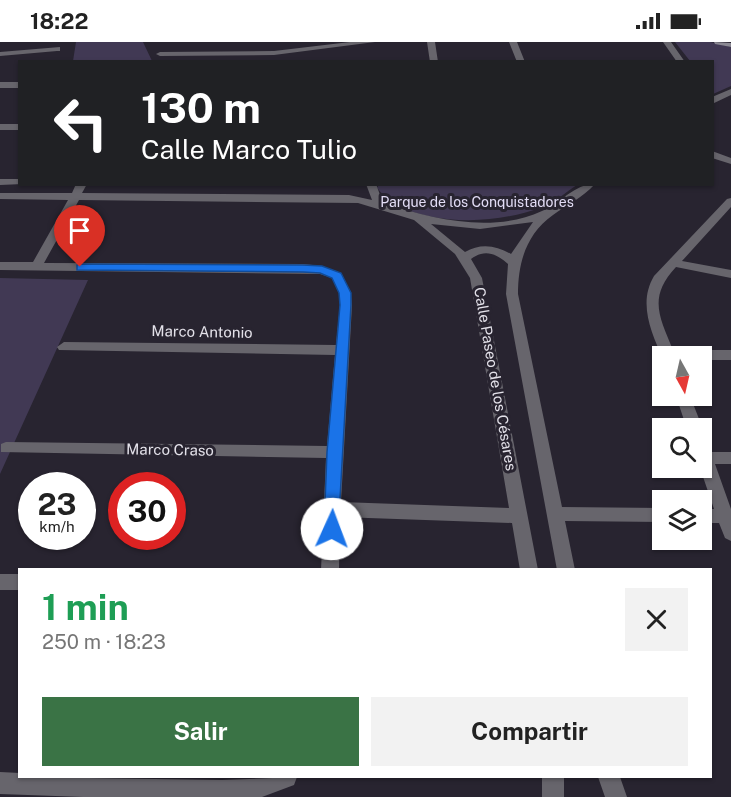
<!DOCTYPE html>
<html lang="es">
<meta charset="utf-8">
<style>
:root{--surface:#fff;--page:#f2f2f2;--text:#222;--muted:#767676;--accent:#3a7345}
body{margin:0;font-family:"Public Sans",sans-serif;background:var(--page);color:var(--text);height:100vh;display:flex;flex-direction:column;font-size:22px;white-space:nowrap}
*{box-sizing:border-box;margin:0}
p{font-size:20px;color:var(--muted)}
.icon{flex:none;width:33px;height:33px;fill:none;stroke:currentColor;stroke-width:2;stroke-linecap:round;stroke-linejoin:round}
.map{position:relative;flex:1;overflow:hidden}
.drawer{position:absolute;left:18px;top:526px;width:694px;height:210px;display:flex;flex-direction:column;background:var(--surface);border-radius:0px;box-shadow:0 2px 4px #0004}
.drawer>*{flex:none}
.banner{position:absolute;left:18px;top:18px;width:696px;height:126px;border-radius:0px;box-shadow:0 2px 4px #0004;background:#202124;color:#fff;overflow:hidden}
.needle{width:39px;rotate:172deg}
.fabs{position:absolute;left:652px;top:304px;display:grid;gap:12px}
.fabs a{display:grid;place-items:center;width:60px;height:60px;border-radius:0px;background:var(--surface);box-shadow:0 2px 4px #0004;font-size:30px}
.speed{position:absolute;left:18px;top:430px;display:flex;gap:12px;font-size:30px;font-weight:700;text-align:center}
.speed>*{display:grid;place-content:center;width:78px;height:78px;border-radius:50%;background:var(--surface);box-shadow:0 2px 4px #0004;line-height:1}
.speed small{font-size:15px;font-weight:400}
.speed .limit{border:9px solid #d22;background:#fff;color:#111}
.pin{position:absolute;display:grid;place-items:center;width:51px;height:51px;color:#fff;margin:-62px -26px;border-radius:50% 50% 50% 0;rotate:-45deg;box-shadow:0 0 6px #0007}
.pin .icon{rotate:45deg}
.me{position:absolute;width:66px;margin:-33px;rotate:2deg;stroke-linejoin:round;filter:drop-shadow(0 0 4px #0008)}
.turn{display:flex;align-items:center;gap:21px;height:126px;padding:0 24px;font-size:27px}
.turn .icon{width:78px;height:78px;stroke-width:2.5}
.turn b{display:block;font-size:42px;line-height:51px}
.round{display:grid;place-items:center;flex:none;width:63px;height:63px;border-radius:0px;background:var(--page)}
.head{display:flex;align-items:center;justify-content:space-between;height:102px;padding:0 24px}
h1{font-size:36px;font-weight:700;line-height:45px;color:#1e9e55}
.button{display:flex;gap:12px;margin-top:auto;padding:12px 24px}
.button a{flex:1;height:69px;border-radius:0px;background:var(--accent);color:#fff;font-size:24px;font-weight:700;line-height:69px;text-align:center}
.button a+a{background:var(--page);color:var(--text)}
.status{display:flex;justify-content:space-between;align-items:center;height:42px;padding:0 30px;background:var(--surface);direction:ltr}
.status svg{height:16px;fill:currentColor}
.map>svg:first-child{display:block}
</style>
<div class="status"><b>18:22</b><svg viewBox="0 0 49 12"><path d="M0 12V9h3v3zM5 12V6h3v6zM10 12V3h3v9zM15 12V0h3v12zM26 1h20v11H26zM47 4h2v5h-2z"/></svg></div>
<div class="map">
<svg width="731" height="755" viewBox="0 0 731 755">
<rect width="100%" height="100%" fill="#282430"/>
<path fill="#413954" d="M76,0H143L152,19H73Z
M675,0H710L731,5V44L713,52L712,20L690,19Z
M379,142L577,143C566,150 554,161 542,165C498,182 437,184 393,162C387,159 382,151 377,146Z
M0,236L88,238L0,432Z"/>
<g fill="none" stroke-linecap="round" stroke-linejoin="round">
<path fill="#67656c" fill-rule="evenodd" d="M350,0H375L274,13L160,14L156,12L160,10L274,9Z
M427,0H435L438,20H430Z
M509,0H517L525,20H517Z
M663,0H671L685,20H677Z
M60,5V9H57L0,14V10Z
M0,40H20V46H0Z
M731,47V53L712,62V55Z
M0,82H20V88H0Z
M712,109L731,116V122L712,116Z
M0,137H20V142H23L0,143Z
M76,142H87L82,151L349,153L372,158L366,142H376L383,161C433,177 492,192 542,169C561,161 574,142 595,142C583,155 567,163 553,173C526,192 518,221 518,252L562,465L663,466V480L565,479L575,528H557L506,252L508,222C496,211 484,207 471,217L482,236L538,528H520L512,481L340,475L339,528H321L326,416L1,410V402L6,400L327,404L335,313L59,308L57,305L64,300L336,303L340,263L339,251L332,236L320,232L0,228V220H33L68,158L0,157V151H72ZM79,158L358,161L414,178L455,212L470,236L509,466L341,460L352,263L351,251L341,231L322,224L303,222L44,221ZM533,180L511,212C496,203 480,201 465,210L431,182L480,187Z
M731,156V165L682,219L731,228V236L676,225C648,255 659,274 673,308H731V318H702V315L663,317C651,290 638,261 654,234L727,157Z
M676,354H690L703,387L702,388L687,387Z
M702,402L708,404L710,410H731V422H715L731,467V499L725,496L719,481H702V467H714L700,426Z
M0,532H20V548H0Z
M0,730L20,731V735L222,738L297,735L294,743L262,755H83L0,752Z
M542,735H564V755H542Z
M598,735H620L627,755H605Z"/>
<path fill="#8b8993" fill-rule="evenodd" d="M714,0L731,1V5L715,2Z"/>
</g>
<path fill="#1a73e8" stroke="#114b97" stroke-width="1.5" d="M80,222L303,223L322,224L341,231L351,251V263L338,492L332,494L327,492L324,487L327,410L340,263L339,251L332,236L320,231L303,230L77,228V223Z"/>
<g text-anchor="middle" stroke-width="6" stroke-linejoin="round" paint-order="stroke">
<g font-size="14" fill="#e3ddf6" stroke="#282430">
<text x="477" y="165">Parque de los Conquistadores</text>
</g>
<g font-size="15" fill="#e3e1e9" stroke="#282430">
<text transform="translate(202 290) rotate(1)" y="5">Marco Antonio</text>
<text transform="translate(495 337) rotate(80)" y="5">Calle Paseo de los Césares</text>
<text transform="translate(170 408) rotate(1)" y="5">Marco Craso</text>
</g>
</g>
</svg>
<div class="fabs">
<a><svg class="needle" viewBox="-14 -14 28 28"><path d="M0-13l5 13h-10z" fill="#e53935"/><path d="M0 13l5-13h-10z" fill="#767676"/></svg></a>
<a><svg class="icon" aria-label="search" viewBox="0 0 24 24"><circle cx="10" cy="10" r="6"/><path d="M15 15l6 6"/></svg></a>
<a><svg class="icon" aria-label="layers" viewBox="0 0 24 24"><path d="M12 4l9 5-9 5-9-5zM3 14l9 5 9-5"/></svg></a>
</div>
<div class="speed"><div>23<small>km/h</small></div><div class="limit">30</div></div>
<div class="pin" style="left:80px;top:225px;background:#d93025"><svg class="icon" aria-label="arrive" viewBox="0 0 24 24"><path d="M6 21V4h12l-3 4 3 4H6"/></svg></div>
<svg class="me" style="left:332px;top:487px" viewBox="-20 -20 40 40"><circle r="19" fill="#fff"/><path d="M0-13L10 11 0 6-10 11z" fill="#1a73e8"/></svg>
<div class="banner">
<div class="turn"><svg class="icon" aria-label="left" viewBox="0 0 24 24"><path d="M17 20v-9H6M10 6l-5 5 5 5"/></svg><div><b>130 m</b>Calle Marco Tulio</div></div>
</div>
<section class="drawer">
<div class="head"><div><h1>1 min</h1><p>250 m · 18:23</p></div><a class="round"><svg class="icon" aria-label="close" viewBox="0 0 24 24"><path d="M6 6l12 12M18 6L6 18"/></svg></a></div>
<div class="button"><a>Salir</a><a>Compartir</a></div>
</section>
</div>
